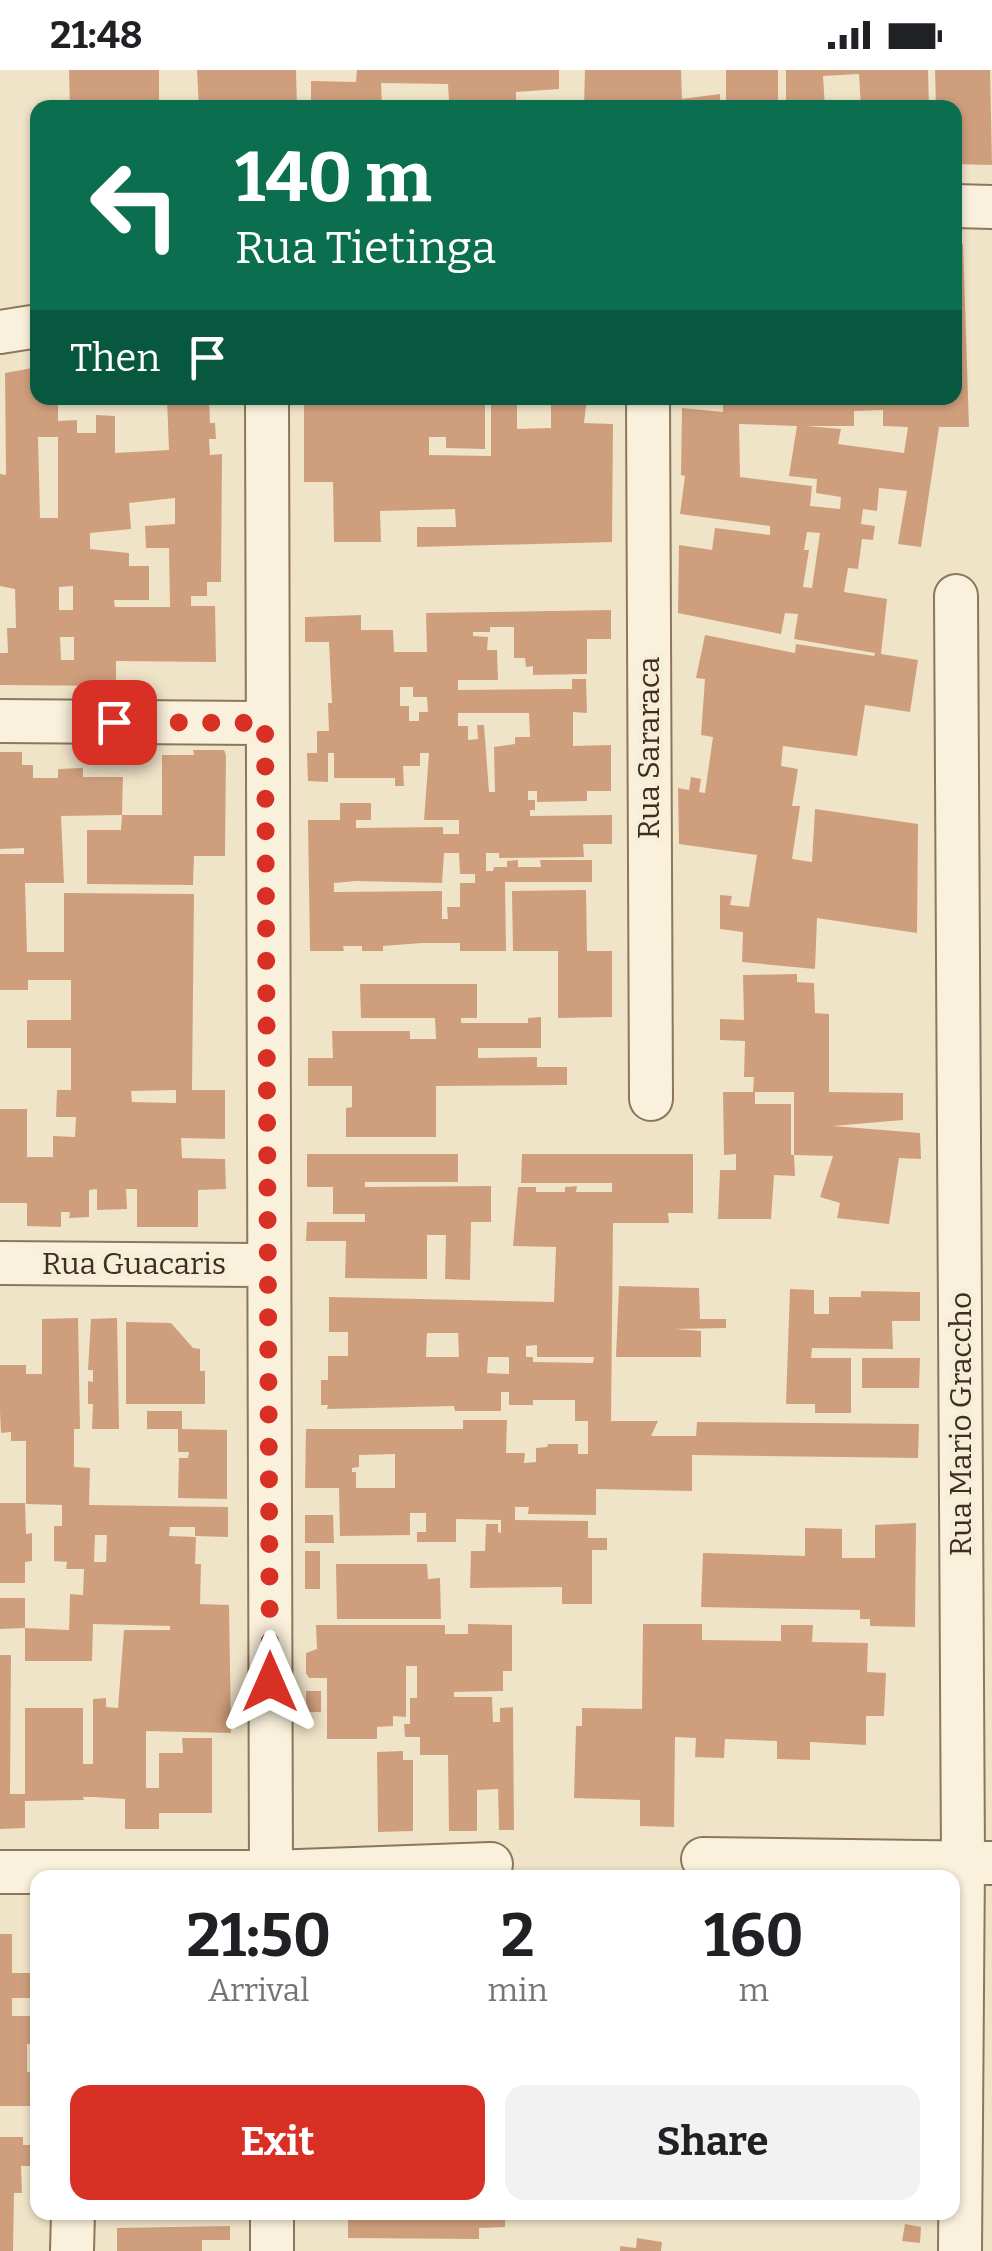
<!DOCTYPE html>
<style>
:root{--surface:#fff;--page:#f2f2f2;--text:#202124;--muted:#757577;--accent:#d93025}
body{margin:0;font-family:Bitter,serif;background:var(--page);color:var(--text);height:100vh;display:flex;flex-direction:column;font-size:38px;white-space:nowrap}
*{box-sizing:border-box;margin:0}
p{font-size:32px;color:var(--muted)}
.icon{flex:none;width:55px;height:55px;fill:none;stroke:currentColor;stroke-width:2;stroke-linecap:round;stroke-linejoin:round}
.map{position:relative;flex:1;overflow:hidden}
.sheet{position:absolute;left:30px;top:1800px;width:930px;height:350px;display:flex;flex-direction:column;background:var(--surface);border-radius:20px;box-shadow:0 2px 8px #0004}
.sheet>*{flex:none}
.guide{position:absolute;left:30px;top:30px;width:932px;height:305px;border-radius:20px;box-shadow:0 2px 8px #0004;background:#0b6e4f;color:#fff;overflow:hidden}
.pin{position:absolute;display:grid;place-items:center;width:85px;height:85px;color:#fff;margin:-42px;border-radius:20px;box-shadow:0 5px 15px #0006}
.me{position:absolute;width:110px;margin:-55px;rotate:0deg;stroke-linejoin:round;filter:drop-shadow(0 0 8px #0008)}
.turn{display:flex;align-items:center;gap:35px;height:210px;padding:0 40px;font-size:45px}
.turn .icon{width:130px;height:130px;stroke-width:2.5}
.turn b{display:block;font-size:70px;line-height:85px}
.then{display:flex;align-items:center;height:95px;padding:0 40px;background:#0003;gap:20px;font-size:38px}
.eta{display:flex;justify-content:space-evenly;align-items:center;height:170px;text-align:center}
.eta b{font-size:60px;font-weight:700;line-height:70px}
.cta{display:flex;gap:20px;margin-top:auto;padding:20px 40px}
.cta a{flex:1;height:115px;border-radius:20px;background:var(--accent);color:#fff;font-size:40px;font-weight:700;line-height:115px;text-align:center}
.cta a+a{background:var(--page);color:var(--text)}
.status{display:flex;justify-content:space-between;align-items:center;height:70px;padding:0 50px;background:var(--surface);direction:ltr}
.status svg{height:28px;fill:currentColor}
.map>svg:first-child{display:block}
</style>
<div class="status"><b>21:48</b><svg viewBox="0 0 49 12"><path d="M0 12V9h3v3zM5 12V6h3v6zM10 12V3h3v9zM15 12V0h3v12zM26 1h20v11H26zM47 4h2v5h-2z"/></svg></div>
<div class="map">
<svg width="992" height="2181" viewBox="0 0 992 2181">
<rect width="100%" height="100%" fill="#f0e4c8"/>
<path fill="#cf9f7d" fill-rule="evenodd" d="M69,0H159V38H70Z
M197,0H296L297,38H199Z
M357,0H559V19L516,22V38H397V31L449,30L448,14L381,13L382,38H311V11L356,12Z
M585,0H681L682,29L720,24V38L584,37Z
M726,0H778V38H726Z
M786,0H928L929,38H861L859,4L823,6L825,38H786Z
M935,0H990L992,95L955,94V38H936Z
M955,174H963L969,357H939L921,477L898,474L907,421L879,418L877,441L863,439L861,454L875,456L873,470L862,469L858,499L848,498L844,522L887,529L881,584L918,590L910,642L865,635L857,686L783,676L781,696L798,699L792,736H800L792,789L812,792L815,739L918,754L917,863L817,848L815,899L742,892L743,862L720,859V825L732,826L730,835L749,837L757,785L679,774L678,718L689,720L691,707L701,709L699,722L705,723L713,667L701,665L705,609L696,608L705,565L795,583L796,574L874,586L875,583L794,569L798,544L785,543L781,564L678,543L679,475L712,480L715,458L770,465V456L680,444L685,406L681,405L682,338L723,342V328H955ZM883,340V356L908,357L904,383L838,374L841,359L806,356H854V341ZM739,354L797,356L789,406L817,409L816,423L841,427L840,439L810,436L812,416L740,407ZM807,462L820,463L812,518L803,517L809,480H804Z
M38,297V328H58V351L77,350V363H96V345L115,346V383L169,380L167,328H209L210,353H215L216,369H209L210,385L222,384L221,512H207V526H191V536H215L216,592L116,591V616L0,615V583H8L7,558H16L15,519L0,516V404L6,405L5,303ZM38,367H58V448H40ZM175,428V454L145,456L146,478H169L170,537H115L114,530H149V496H129V483L90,479V463L131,459L129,433ZM73,516V540H59V517ZM60,567H74V590H61Z
M304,328H481L485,329V379L446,378V367H429V385L491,386V328H517V359L551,358V328H587L584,353L613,354L612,472L417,477V457H456L455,439L380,441L381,472H334L333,412H304Z
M611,540V569H587V604L533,605V596L526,597L525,588H514V557H490V562H473V566L488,567L487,580H497L498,610H458V620L572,619V609H586L587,643L573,642V676L611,675V721H587V731L537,732V721H528V730H535V740H530V746L612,745V774H583L584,787L499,788V783H486V801H493L494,797H507V791L518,790V797H541L540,790H592V812H505L506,881H460V873H422L383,876V881H362V876H343L344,881H310L308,750H340V733H371V750H356V758L443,757V764H459V750H424L429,683H420V696H403L404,716H395V708H334V683H328V712L308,711L307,683H317V661H329L328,633H332L329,572H305V547L361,545V560H393L394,582H427L426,543ZM400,617H413V627H427L428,642H419V651H409V636H400ZM458,643H529L530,667H515V674L494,677L495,722H489L484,655H477L478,669L468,670V656H458ZM444,783H459L460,804H475V813H460V837H447L448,849H442V821L334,822V813L356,811L442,813Z
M193,680H224L226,685L225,786H194L193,815L87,814V760H121L122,745L61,746L64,813H25L27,882H64V823L194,824L192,1020H225V1069L181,1068L182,1088L225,1089L226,1119L198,1120V1157H137V1119H126L127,1139L97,1140V1119L89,1120V1147L69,1148L70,1142H61V1157L27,1156V1133H0V1039H27V1087H53V1066L75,1067L76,1047H56L57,1020H71V978H27V950H71V910H28V920H0V784H24V778L0,779V682H22V695H33V708H58V699L83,698V707H123L122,745H162V685H194ZM176,1020V1033L132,1032L131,1021Z
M586,820L587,881H612V947L558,948V881H513L512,821Z
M797,904V912L814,913L815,943L829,944V1022L903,1023V1050L833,1056L920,1063L921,1089L899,1088L889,1154L837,1148L840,1133L820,1127L833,1086L794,1085L795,1106L774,1105L771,1149H718L720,1100H736V1084L724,1085L723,1022H753L754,1007H744L745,971L720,970V949L744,950L743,905ZM755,1022H794V1085H791V1034H755Z
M360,914H477V948H461V953H528V948L541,947V978H478V988L537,987V997H567V1015L436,1016V1067H346V1038L352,1037V1016H308V988H333L332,961H410V969H436L435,948H361Z
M307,1084H458V1112H365V1117L491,1116V1152H471L470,1210L445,1209L446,1165H427V1209L345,1208L346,1171H306L307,1152H365V1144H333V1117H307Z
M522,1084H693V1143H668L669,1153H613L611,1351H658L651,1366H696L697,1352L919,1354L918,1388L692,1385V1421L596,1419V1445L528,1444L529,1437H515V1450L588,1451V1468H607V1480H592V1534H562V1517L470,1518L471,1481H485L486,1454H498V1462L501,1463V1450L456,1449V1472H417V1462H426V1443H410V1465L340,1466L339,1418H305L306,1359H463V1350H507L506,1383H525L524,1393L536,1392V1378L547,1377L548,1374H578V1384H588V1351H575V1330H533V1335H509V1322H501V1341H455L454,1336L327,1339L328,1335H321V1310H328V1286H348V1262H329V1227L554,1232L556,1177L513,1176L518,1117H536V1122H565V1117L577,1116L576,1122H612V1113H521ZM427,1263H458L459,1287H426ZM537,1275V1287H594L593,1293L533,1292V1287H526V1276ZM488,1287H509V1304L487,1303ZM395,1384V1418H356V1402H352V1398L359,1397V1385Z
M619,1216L699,1218L700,1249H726V1258L675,1259L701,1261V1287H616Z
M790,1219L814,1220V1244H829V1227H861V1221L920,1222V1251H892L893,1279L812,1278L811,1288H851V1343H815V1334H786Z
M78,1248L80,1359H74V1397L90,1398L89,1435L228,1437V1467L195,1466V1457H170L169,1466L196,1467L195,1494H201L200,1534L229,1535L231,1663L146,1661V1718H159V1683H183L182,1668H212V1743H159V1759H125V1729L93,1727H83L84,1730L25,1731V1758L0,1759V1585H11L10,1724H25V1638H83V1694H93V1629L106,1628V1637L118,1638L124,1560H170V1556L93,1554L92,1591H25V1558L0,1559V1528H25V1558L69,1560L70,1524L83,1525L84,1499H66L67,1492L54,1491V1456H62V1435L26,1434V1371H11V1362L1,1363L0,1341V1295H26V1304H42V1249ZM95,1465H107L106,1492H94Z
M117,1248L119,1359H92L93,1334H88V1311L93,1312V1300H88L91,1249Z
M126,1252L171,1253L193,1278L200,1279V1301H205V1334H126Z
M862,1288H920L919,1318H862Z
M147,1341H182V1359L227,1360V1429L178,1428L179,1388H188L189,1382H178V1359H147Z
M0,1433H25L26,1464L32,1463V1491L25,1492V1513H0Z
M305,1445H333L334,1473H305Z
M916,1453L915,1557L870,1556V1549H860V1540L701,1537L703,1483L805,1486V1458L842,1459V1488H875V1455Z
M305,1481H320V1519H305Z
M336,1494H427L428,1509L440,1508L441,1549H337Z
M468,1554L512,1555V1601H503V1621L454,1622V1627H492L493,1652H500V1638L513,1637L514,1760H499L498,1719L477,1720V1761H449L448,1685H420V1667H405L404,1654H410V1628H417V1596H406V1647L393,1646V1656L377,1657V1669H327V1608H309L306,1603V1583L317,1579L316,1555H445V1564H468Z
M643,1554H702V1570L781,1571V1555H813L812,1572L868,1573L867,1602L886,1603L884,1646H866V1675L810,1672V1690L777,1689V1671L725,1669L724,1688L695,1687L696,1668L675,1667L674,1757L640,1756V1730L574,1728L576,1656H582V1638L642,1639Z
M306,1621H321V1642H306Z
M403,1681V1690H413V1761L378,1762L377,1682Z
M0,1864H12V1903H38V1928H12V1946H38V1974H27V2002H38V2036H0Z
M0,2067H23V2075H38V2096H21L22,2123H14L13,2181H0Z
M348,2142H505V2157L479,2158V2169L348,2168Z
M905,2154L921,2157L920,2173L902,2171Z
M230,2156V2170H202V2181H117V2158Z
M637,2168L662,2172L661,2181H620V2176L636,2178Z"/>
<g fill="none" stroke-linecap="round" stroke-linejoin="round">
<g stroke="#8d765c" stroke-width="46">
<path id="street" d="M955,136L992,137
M0,262L38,256
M267,328L271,1808
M648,328L651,1029
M956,526L963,1791L960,2181
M0,651L265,653
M0,1193L268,1195
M703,1789L992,1793
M0,1802H271L491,1794
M272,2142V2181
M72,2181L73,2142"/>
</g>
<use href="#street" stroke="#faf1dc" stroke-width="42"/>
</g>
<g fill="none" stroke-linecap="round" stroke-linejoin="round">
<path stroke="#d93025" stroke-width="18" stroke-dasharray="0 32.4" d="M114,652L265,653L270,1612"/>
</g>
<g text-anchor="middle" stroke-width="9" stroke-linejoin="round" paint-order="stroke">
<g font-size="30" fill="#3d2e20" stroke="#f7eed8">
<text transform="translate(649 678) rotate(-90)" y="10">Rua Sararaca</text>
<text x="134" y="1204">Rua Guacaris</text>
<text transform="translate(961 1354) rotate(-90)" y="10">Rua Mario Graccho</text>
</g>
</g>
</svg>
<div class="pin" style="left:114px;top:652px;background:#d93025"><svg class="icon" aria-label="arrive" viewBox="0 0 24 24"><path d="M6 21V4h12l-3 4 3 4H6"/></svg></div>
<svg class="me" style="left:270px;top:1612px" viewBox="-20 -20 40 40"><path d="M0-17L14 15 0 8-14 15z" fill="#d93025" stroke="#fff" stroke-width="4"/></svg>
<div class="guide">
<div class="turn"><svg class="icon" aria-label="left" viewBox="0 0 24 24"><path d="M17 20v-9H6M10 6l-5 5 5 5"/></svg><div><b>140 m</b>Rua Tietinga</div></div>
<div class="then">Then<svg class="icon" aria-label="arrive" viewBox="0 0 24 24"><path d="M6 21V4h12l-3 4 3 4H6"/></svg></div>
</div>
<section class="sheet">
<div class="eta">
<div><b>21:50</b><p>Arrival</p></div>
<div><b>2</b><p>min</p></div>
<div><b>160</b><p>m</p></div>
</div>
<div class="cta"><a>Exit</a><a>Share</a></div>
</section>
</div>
